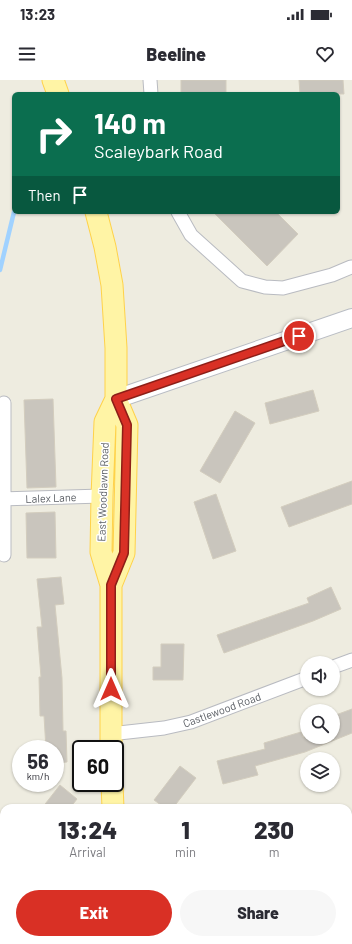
<!DOCTYPE html>
<style>
:root{--surface:#fff;--page:#f7f7f7;--text:#2b2b33;--muted:#7c7c81;--accent:#d93025}
body{margin:0;font-family:Barlow,sans-serif;background:var(--page);color:var(--text);height:100vh;display:flex;flex-direction:column;font-size:15px;white-space:nowrap}
*{box-sizing:border-box;margin:0}
p{font-size:13px;color:var(--muted)}
.icon{flex:none;width:22px;height:22px;fill:none;stroke:currentColor;stroke-width:2;stroke-linecap:round;stroke-linejoin:round}
.map{position:relative;flex:1;overflow:hidden}
.drawer{position:absolute;left:0px;top:724px;width:352px;height:140px;display:flex;flex-direction:column;background:var(--surface);border-radius:12px 12px 0 0;box-shadow:0 1px 3px #0004}
.drawer>*{flex:none}
.banner{position:absolute;left:12px;top:12px;width:328px;height:122px;border-radius:6px;box-shadow:0 1px 3px #0004;background:#0b6e4f;color:#fff;overflow:hidden}
.tools{position:absolute;left:300px;top:576px;display:grid;gap:8px}
.tools a{display:grid;place-items:center;width:40px;height:40px;border-radius:50%;background:var(--surface);box-shadow:0 1px 3px #0004;font-size:20px}
.speed{position:absolute;left:12px;top:660px;display:flex;gap:8px;font-size:20px;font-weight:700;text-align:center}
.speed>*{display:grid;place-content:center;width:52px;height:52px;border-radius:50%;background:var(--surface);box-shadow:0 1px 3px #0004;line-height:1}
.speed small{font-size:10px;font-weight:400}
.speed .limit{border:2px solid #111;border-radius:6px;background:#fff;color:#111}
.pin{position:absolute;display:grid;place-items:center;width:34px;height:34px;color:#fff;margin:-17px;border:2px solid #fff;border-radius:50%;box-shadow:0 1px 4px #0007}
.me{position:absolute;width:44px;margin:-22px;rotate:0deg;stroke-linejoin:round;filter:drop-shadow(0 0 3px #0008)}
.turn{display:flex;align-items:center;gap:14px;height:84px;padding:0 16px;font-size:18px}
.turn .icon{width:52px;height:52px;stroke-width:2.5}
.turn b{display:block;font-size:28px;line-height:34px}
.then{display:flex;align-items:center;height:38px;padding:0 16px;background:#0003;gap:8px;font-size:15px}
.eta{display:flex;justify-content:space-evenly;align-items:center;height:68px;text-align:center}
.eta b{font-size:24px;font-weight:800;line-height:28px}
.cta{display:flex;gap:8px;margin-top:auto;padding:8px 16px}
.cta a{flex:1;height:46px;border-radius:24px;background:var(--accent);color:#fff;font-size:16px;font-weight:800;line-height:46px;text-align:center}
.cta a+a{background:var(--page);color:var(--text)}
.status{display:flex;justify-content:space-between;align-items:center;height:28px;padding:0 20px;background:var(--surface);direction:ltr}
.status svg{height:11px;fill:currentColor}
header{display:flex;justify-content:space-between;align-items:center;height:52px;padding:0 16px;background:var(--surface);font-size:18px;font-weight:800}
.map>svg:first-child{display:block}
</style>
<div class="status"><b>13:23</b><svg viewBox="0 0 49 12"><path d="M0 12V9h3v3zM5 12V6h3v6zM10 12V3h3v9zM15 12V0h3v12zM26 1h20v11H26zM47 4h2v5h-2z"/></svg></div>
<header><svg class="icon" aria-label="menu" viewBox="0 0 24 24"><path d="M4 6h16M4 12h16M4 18h16"/></svg>Beeline<svg class="icon" aria-label="heart" viewBox="0 0 24 24"><path d="M12 20l-8-8c-3-5 5-10 8-4 3-6 11-1 8 4z"/></svg></header>
<div class="map">
<svg width="352" height="864" viewBox="0 0 352 864">
<rect width="100%" height="100%" fill="#eeece0"/>
<g fill="none" stroke-linecap="round" stroke-linejoin="round">
<path stroke="#a0d2ff" stroke-width="4.5" d="M0,190L14,132"/>
</g>
<path fill="#c9c5bd" stroke="#d3cdbe" d="M181,0H226V14H181Z
M299,0H343L344,14H300Z
M213,132H276L298,154L267,186Z
M313,310L319,331L270,344L265,323Z
M53,319L56,407L27,408L24,320Z
M235,331L255,343L220,403L200,391Z
M352,401V424L289,447L281,427Z
M216,414L236,471L213,479L194,422Z
M55,432L56,478H27L26,433Z
M61,497L64,524L55,525L62,598L63,651H66L67,682L55,683V669H46L44,636H40L39,597H41L37,547H42L37,499Z
M331,507L341,529L313,541L224,573L217,555L309,523L307,518Z
M161,564H184L183,600H153V587H161Z
M352,629V653L305,672L255,686L258,695L223,704L217,681L265,669L264,663L301,652L303,657H333V636Z
M180,686L196,698L173,728H165L154,720Z
M60,705L77,719L70,728H42Z"/>
<g fill="none" stroke-linecap="round" stroke-linejoin="round">
<g stroke="#b9bbc1" stroke-width="15">
<path id="street" d="M150,0L151,14
M178,132L191,155L242,201L265,207L283,208L332,195L351,187
M4,323V475
M0,419L102,416
M333,587L352,580
M110,654L164,648L191,642L307,598
M0,775H4
M340,864L352,859"/>
</g>
<g stroke="#b9bdc4" stroke-width="20">
<path id="secondary" d="M116,319L352,238"/>
</g>
<g stroke="#ffd249" stroke-width="23">
<path id="primary" d="M53,0L58,14
M96,132L105,167L112,205L116,268V319L105,342L102,416L101,472L111,505V669
M111,505L124,473L127,345L116,319
M112,703L113,728
M119,860V864"/>
</g>
<use href="#street" stroke="#fff" stroke-width="13"/>
<use href="#secondary" stroke="#fff" stroke-width="18"/>
<use href="#primary" stroke="#fff4a5" stroke-width="21"/>
</g>
<g fill="none" stroke-linecap="round" stroke-linejoin="round">
<g stroke="#8d1f18" stroke-width="10">
<path id="route" d="M111,609V505L124,473L127,345L116,319L299,256"/>
</g>
<use href="#route" stroke="#d93025" stroke-width="7"/>
</g>
<g text-anchor="middle" stroke-width="3" stroke-linejoin="round" paint-order="stroke">
<g font-size="11" fill="#595d63" stroke="#fff">
<text transform="translate(103 412) rotate(-88)" y="4">East Woodlawn Road</text>
<text transform="translate(51 418) rotate(-2)" y="4">Lalex Lane</text>
<text transform="translate(222 630) rotate(-20)" y="4">Castlewood Road</text>
</g>
</g>
</svg>
<div class="tools">
<a><svg class="icon" aria-label="sound" viewBox="0 0 24 24"><path d="M4 9h4l5-4v14l-5-4H4zM17 9q2 3 0 6"/></svg></a>
<a><svg class="icon" aria-label="search" viewBox="0 0 24 24"><circle cx="10" cy="10" r="6"/><path d="M15 15l6 6"/></svg></a>
<a><svg class="icon" aria-label="layers" viewBox="0 0 24 24"><path d="M12 4l9 5-9 5-9-5zM3 14l9 5 9-5"/></svg></a>
</div>
<div class="speed"><div>56<small>km/h</small></div><div class="limit">60</div></div>
<div class="pin" style="left:299px;top:256px;background:#d93025"><svg class="icon" aria-label="arrive" viewBox="0 0 24 24"><path d="M6 21V4h12l-3 4 3 4H6"/></svg></div>
<svg class="me" style="left:111px;top:609px" viewBox="-20 -20 40 40"><path d="M0-17L14 15 0 8-14 15z" fill="#d93025" stroke="#fff" stroke-width="4"/></svg>
<div class="banner">
<div class="turn"><svg class="icon" aria-label="right" viewBox="0 0 24 24"><path d="M7 20v-9h11M14 6l5 5-5 5"/></svg><div><b>140 m</b>Scaleybark Road</div></div>
<div class="then">Then<svg class="icon" aria-label="arrive" viewBox="0 0 24 24"><path d="M6 21V4h12l-3 4 3 4H6"/></svg></div>
</div>
<section class="drawer">
<div class="eta">
<div><b>13:24</b><p>Arrival</p></div>
<div><b>1</b><p>min</p></div>
<div><b>230</b><p>m</p></div>
</div>
<div class="cta"><a>Exit</a><a>Share</a></div>
</section>
</div>
